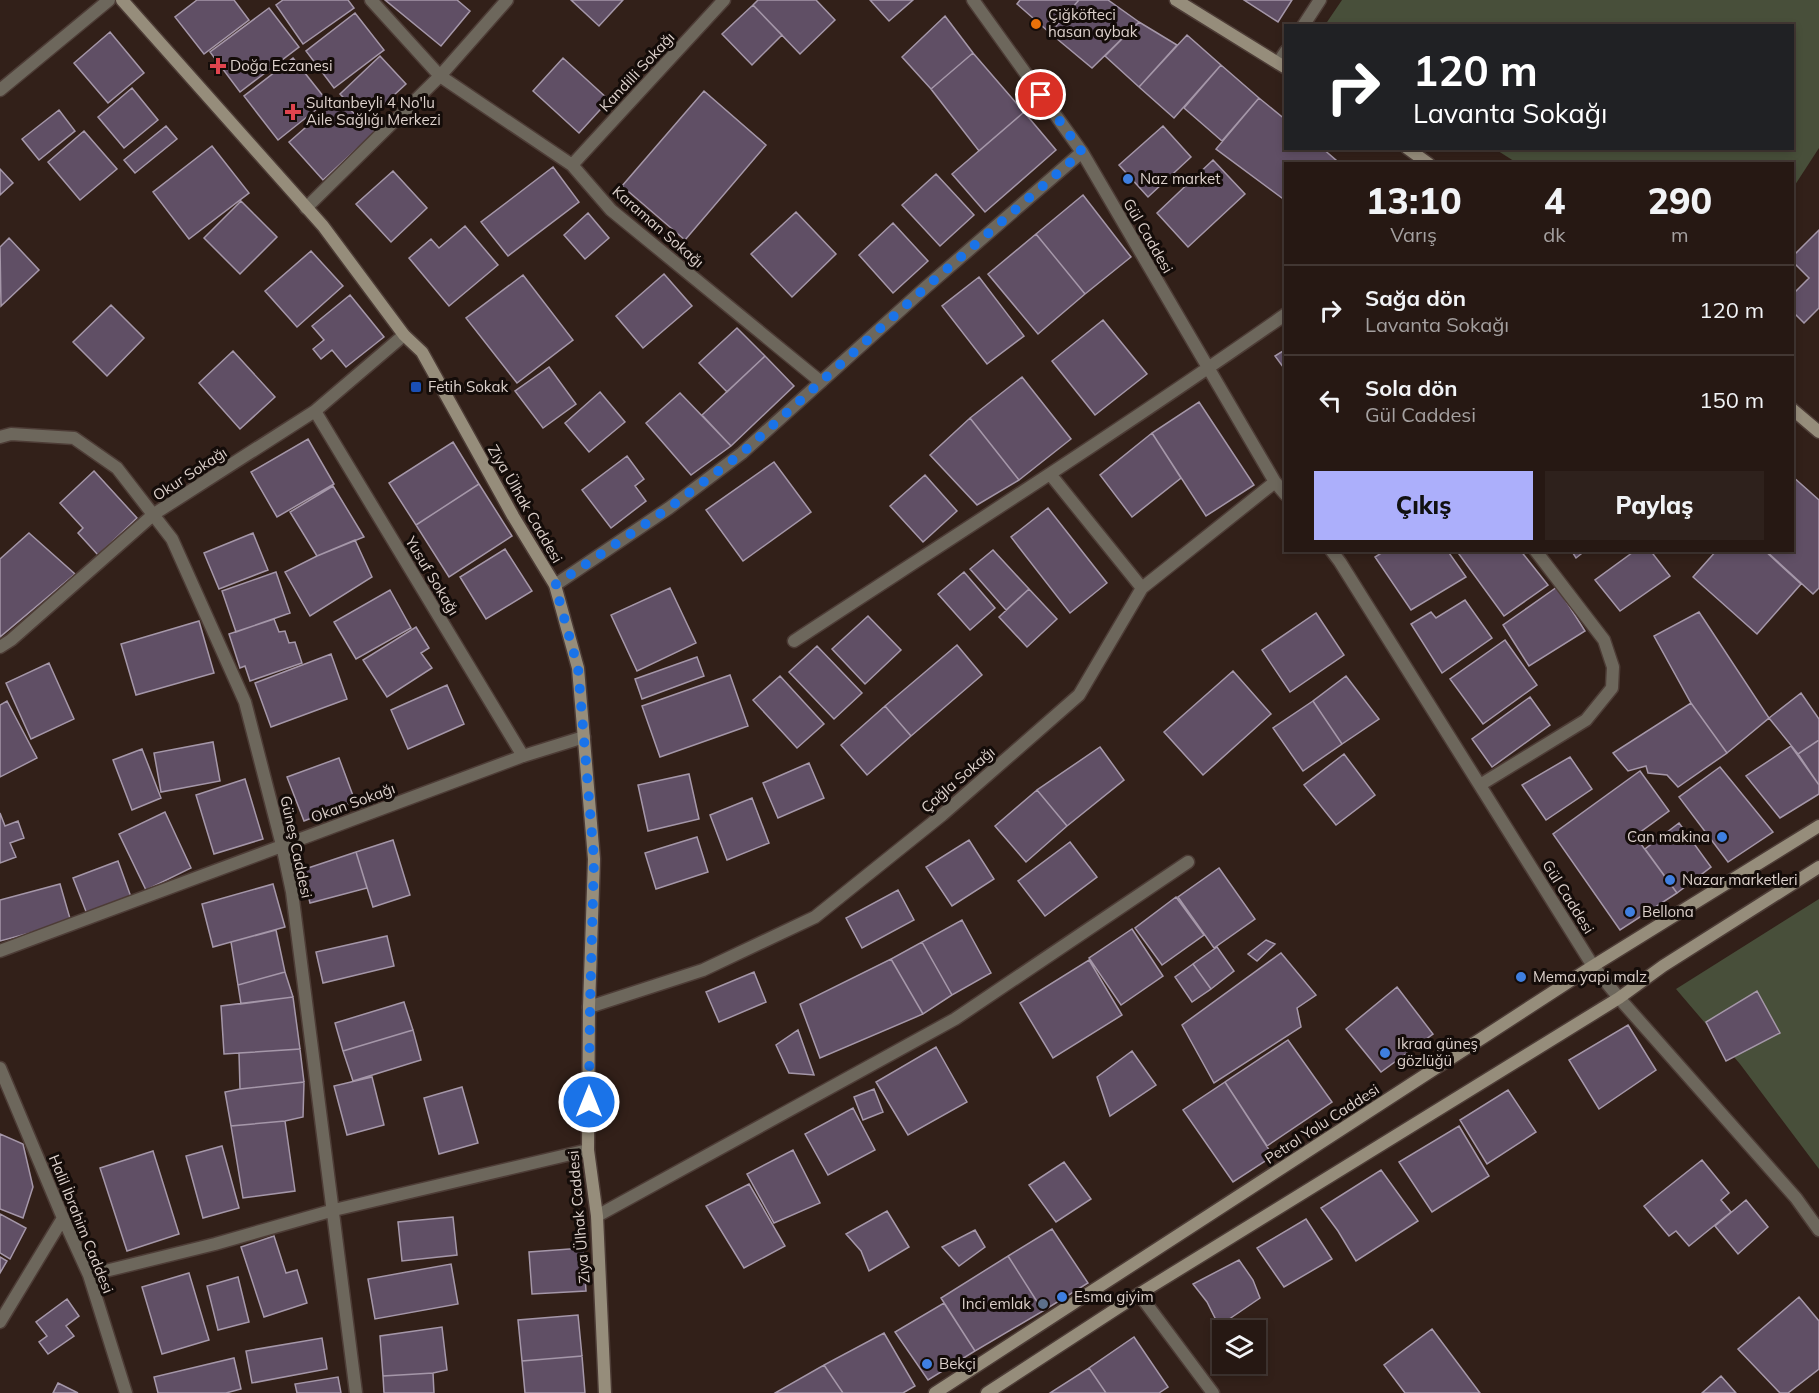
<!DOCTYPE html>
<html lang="tr">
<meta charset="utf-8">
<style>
:root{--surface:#261813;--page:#2e211c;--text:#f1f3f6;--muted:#a4a0a0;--line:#423733;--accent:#acaffb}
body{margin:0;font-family:Mulish,sans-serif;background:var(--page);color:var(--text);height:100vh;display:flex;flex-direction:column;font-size:22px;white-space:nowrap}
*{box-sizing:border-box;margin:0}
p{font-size:20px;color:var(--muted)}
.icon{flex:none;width:33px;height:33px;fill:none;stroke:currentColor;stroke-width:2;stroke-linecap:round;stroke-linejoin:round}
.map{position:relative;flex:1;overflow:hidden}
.drawer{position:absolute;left:1284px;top:162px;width:510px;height:390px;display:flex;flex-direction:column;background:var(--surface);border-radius:0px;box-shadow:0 3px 9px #0003,0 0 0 2px var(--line)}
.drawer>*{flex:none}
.hud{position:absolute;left:1284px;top:24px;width:510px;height:126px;border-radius:0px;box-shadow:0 3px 9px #0003,0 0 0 2px var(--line);background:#202124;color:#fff;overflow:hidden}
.buttons{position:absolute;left:1212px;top:1320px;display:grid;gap:12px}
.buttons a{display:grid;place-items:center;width:54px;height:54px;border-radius:0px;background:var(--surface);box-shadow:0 3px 9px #0003,0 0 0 2px var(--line);font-size:30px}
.pin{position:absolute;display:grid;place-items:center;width:51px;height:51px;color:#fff;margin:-26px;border:3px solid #fff;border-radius:50%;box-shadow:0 2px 6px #0007}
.me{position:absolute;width:66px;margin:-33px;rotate:0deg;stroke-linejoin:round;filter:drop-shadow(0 0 4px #0008)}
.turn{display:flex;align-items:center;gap:21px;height:126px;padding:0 30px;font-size:27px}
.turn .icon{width:78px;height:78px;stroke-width:2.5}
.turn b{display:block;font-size:42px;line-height:51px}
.eta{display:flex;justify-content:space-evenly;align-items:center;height:102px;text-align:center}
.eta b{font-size:36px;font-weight:800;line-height:42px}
.button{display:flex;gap:12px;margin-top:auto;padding:12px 30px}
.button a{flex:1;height:69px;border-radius:0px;background:var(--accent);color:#111;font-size:24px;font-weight:800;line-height:69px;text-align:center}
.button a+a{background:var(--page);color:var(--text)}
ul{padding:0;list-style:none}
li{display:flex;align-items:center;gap:18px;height:90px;padding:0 30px;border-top:2px solid var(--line)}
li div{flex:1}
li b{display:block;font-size:22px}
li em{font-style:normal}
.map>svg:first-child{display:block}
</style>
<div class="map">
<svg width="1819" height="1393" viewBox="0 0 1819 1393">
<rect width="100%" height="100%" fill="#322019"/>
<path fill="#484f3a" d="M1342,0H1819V148L1793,188L1792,164L1517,163L1495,149L1792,148V26L1325,25Z
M1819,899V1169L1740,1064L1676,989Z"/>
<path fill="#604f65" stroke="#a597a9" stroke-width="1.5" d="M197,0H234L249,20L204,54L175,17Z
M283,0H348L354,8L303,44L276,5Z
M385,0H457L470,11L441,46Z
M571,0H623L599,26Z
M758,0H816L835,20L800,54L753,5Z
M870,0H913L889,21Z
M1020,0H1079L1050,33L1017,4Z
M1079,0H1108L1139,22L1092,68L1050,33Z
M1244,0H1292L1278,22Z
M753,5L782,35L752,65L722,34Z
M269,8L299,47L240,92L210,52Z
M355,13L384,50L334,88L306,51Z
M945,16L973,53L931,89L902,57Z
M1139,22L1177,45L1139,87L1105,56Z
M110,32L144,73L108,103L74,63Z
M1187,35L1221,65L1174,118L1139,87Z
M973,53L1024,112L979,151L931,89Z
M380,56L406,84L366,121L340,94Z
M293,58L327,101L278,140L244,96Z
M563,58L609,100L579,133L533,91Z
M1221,65L1259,98L1222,141L1184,108Z
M132,88L158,120L124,148L98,117Z
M704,91L766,145L685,240L622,186Z
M1259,98L1286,120V148H1322L1337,161L1335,164H1286V201L1216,149Z
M338,99L375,132L323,180L289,142Z
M59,110L75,131L39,160L22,139Z
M1024,112L1056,150L985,212L952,174Z
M166,126L177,139L135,173L124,160Z
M1163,126L1191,157L1148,197L1119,165Z
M84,131L117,169L80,200L48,162Z
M212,146L249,193L189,239L153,192Z
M1213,160L1245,194L1188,247L1157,213Z
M553,167L579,202L508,256L481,222Z
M0,169L13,183L0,195Z
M393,171L427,208L391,242L356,204Z
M936,174L974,215L940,246L902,205Z
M1083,195L1131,257L1085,294L1036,234Z
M241,201L277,237L240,274L204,238Z
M796,212L836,254L792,297L751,254Z
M588,213L609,238L585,259L564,235Z
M893,223L928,261L893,293L859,255Z
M465,226L498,265L449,306L409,258L431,239L439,248Z
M1819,230V308L1804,323L1792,311V295L1809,278L1792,261V257Z
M1036,234L1085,294L1038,334L988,274Z
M9,238L39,270L1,306L0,247Z
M311,251L343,286L297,327L265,291Z
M664,274L692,306L643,348L616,316Z
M523,275L573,340L517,383L466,318Z
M979,277L1024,336L987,364L942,306Z
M350,295L384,337L346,367L332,350L321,359L313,349L324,340L312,326Z
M111,305L144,338L107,376L73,342Z
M1103,320L1147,374L1095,415L1052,361Z
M737,328L765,356L727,392L699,363Z
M1286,349V371L1275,356Z
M233,351L275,397L240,429L199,383Z
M765,356L794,386L731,446L702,415Z
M549,367L576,404L543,428L515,391Z
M1022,377L1071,439L1019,480L970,418Z
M600,392L625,422L589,452L565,423Z
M680,393L731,446L691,475L646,423Z
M1199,402L1254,485L1206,516L1152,433Z
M970,418L1019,480L977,505L930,455Z
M1152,433L1181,478L1132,517L1100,475Z
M308,439L334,484L277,517L251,472Z
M453,442L479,484L416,525L389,483Z
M627,456L644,479L635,486L646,501L611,528L582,490Z
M774,462L811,512L743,561L706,510Z
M94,471L137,518L98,555L78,533L83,528L60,503Z
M925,475L957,511L923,542L890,506Z
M1792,476L1819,500V588L1813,594L1765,550H1792Z
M479,484L512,536L449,577L416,525Z
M333,486L364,537L317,556L290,512Z
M1048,508L1107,583L1070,613L1011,537Z
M29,533L75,574L0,637V559Z
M253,533L268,570L219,589L204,553Z
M355,540L372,577L310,616L285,572L317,556Z
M505,549L532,591L486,619L460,577Z
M993,550L1029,589L1006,610L970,569Z
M1386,550H1447L1466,577L1411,610L1375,557Z
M1456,550H1520L1548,585L1504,616Z
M1571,550H1586L1576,558Z
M1636,550H1650L1670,576L1620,611L1595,580Z
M1717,550H1764L1801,584L1757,634L1693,577Z
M276,572L290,613L236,632L222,591Z
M964,572L995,608L970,630L938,594Z
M1557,587L1585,631L1529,666L1503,625Z
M670,588L696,643L637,671L611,615Z
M1029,589L1057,619L1027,647L999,617Z
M390,590L411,628L356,659L334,622Z
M1465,600L1492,638L1442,673L1411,624L1431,612L1436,618Z
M1699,612L1769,718L1727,753L1691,703L1654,636Z
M1316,613L1344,655L1290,692L1262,650Z
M868,616L901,650L865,684L832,649Z
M274,619L279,632L285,631L289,643L295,642L302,663L250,681L245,666L240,668L229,634Z
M199,621L214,673L136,695L121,644Z
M416,627L429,648L421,653L432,668L387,697L363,660Z
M1505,640L1537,685L1483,724L1450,679Z
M957,645L982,675L911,736L885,706Z
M817,646L862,693L834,719L789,672Z
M331,654L347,699L271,727L255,683Z
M697,657L704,676L642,699L635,679Z
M49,663L74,719L31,739L6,683Z
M1233,671L1271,714L1203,775L1164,732Z
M730,675L748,726L660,757L642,706Z
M780,676L824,724L797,748L753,700Z
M1346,676L1379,719L1342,744L1313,701Z
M447,685L464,724L408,749L391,710Z
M1801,693L1819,719V740L1798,754L1769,718Z
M1530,697L1550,725L1492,767L1472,739Z
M7,701L37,758L0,777V705Z
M1313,701L1342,744L1303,771L1273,728Z
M1691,703L1727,753L1678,787L1667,775L1648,773L1646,766L1628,771L1613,753Z
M885,706L911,736L867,775L841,745Z
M1819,740V785L1798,754Z
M213,742L220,781L161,792L154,753Z
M1791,746L1819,785V794L1780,818L1746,776Z
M1100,747L1124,780L1067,826L1037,790Z
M142,749L161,798L132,810L113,760Z
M1344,754L1375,795L1336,825L1304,785Z
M1570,757L1592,789L1546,820L1522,785Z
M339,758L355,801L304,821L287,777Z
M809,763L824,798L778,818L763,783Z
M1720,767L1773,832L1728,862L1679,797Z
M1640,771L1669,811L1635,836L1677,893L1620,930L1553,834Z
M689,774L699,819L648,831L638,785Z
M245,779L263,839L214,854L196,795Z
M1037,790L1067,826L1026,862L995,826Z
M752,798L769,843L727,860L710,815Z
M165,812L191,868L146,890L119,834Z
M0,813L5,826L18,821L24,838L10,843L16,857L0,863Z
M1679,823L1711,867L1677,893L1645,849Z
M697,837L708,872L656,889L645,853Z
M393,840L410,895L373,907L356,852Z
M969,840L994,879L952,906L926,867Z
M1070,842L1097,877L1045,916L1018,881Z
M356,852L367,888L310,903L302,870Z
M118,861L131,897L87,914L73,878Z
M1219,868L1255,919L1214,948L1178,897Z
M60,884L71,922L0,941V900Z
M273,884L285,927L213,947L202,904Z
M898,890L914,920L862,948L846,918Z
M1176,897L1204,935L1162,965L1135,928Z
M962,920L991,973L952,995L922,942Z
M1132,929L1163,976L1121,1005L1089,958Z
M276,930L285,972L238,985L231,942Z
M387,936L394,966L323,983L316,952Z
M1266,940L1275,944L1257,961L1248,954Z
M922,942L952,995L923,1014L891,959Z
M1217,947L1234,971L1211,989L1193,964Z
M1281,953L1316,995L1297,1008L1301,1027L1214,1083L1182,1025Z
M891,959L923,1014L820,1058L800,1004Z
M1089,960L1122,1015L1053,1058L1020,1003Z
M1193,964L1211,989L1192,1002L1175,977Z
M285,972L293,997L241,1004L238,985Z
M754,972L766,1002L719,1022L706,992Z
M1397,987L1433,1034L1381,1072L1346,1029Z
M1757,991L1780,1033L1726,1061L1706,1022Z
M293,997L300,1049L224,1054L221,1006Z
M404,1002L413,1030L343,1051L335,1023Z
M1628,1025L1656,1070L1599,1109L1569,1060Z
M413,1030L421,1060L353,1081L343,1051Z
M798,1030L814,1075L789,1073L776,1045Z
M1288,1040L1332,1102L1267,1146L1225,1082Z
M936,1047L967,1102L908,1135L876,1082Z
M300,1049L304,1082L240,1089L239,1053Z
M1132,1051L1156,1085L1110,1116L1097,1077Z
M372,1077L384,1125L347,1135L334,1086Z
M304,1082L303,1117L285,1121L231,1126L225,1092L240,1089Z
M1225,1082L1273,1156L1233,1182L1183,1110Z
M462,1087L478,1143L439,1154L424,1098Z
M874,1089L883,1112L863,1120L854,1097Z
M1508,1090L1536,1132L1487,1164L1460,1120Z
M853,1108L875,1150L828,1175L805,1134Z
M285,1121L295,1191L243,1198L231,1126Z
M1459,1126L1489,1176L1432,1212L1399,1162Z
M0,1134L23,1144L33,1187L23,1218L0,1209Z
M222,1146L239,1208L203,1218L186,1156Z
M793,1150L820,1203L774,1223L747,1174Z
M153,1151L179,1234L127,1251L100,1168Z
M1702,1160L1729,1193L1721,1200L1731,1212L1689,1246L1676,1231L1669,1236L1644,1206Z
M1064,1162L1091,1199L1056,1222L1029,1185Z
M1381,1170L1418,1221L1356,1261L1338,1231L1321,1208Z
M749,1184L785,1246L744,1268L706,1206Z
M1746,1200L1768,1227L1738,1254L1715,1226Z
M887,1211L909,1247L869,1271L861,1251L846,1234Z
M0,1214L26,1228L10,1259L0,1253Z
M453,1217L457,1255L402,1261L398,1222Z
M1306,1219L1332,1259L1284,1287L1257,1248Z
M1052,1229L1088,1283L1043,1311L1008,1256Z
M975,1230L985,1247L959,1266L942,1247Z
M274,1236L286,1273L297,1270L307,1303L264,1317L241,1247Z
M583,1248L586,1291L532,1294L529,1252Z
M1008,1256L1043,1311L975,1351L941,1298Z
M0,1257L7,1261L0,1273Z
M1239,1260L1253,1280L1260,1298L1219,1326L1207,1302L1193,1284Z
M451,1264L458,1304L375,1319L368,1279Z
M189,1273L209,1340L162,1354L142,1287Z
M238,1277L249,1322L218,1330L207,1286Z
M1799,1297L1819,1321V1369L1788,1393H1780L1738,1349Z
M67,1299L79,1316L66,1326L74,1336L48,1354L39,1342L47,1336L36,1322Z
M944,1303L975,1351L928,1380L895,1332Z
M578,1315L582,1356L522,1361L518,1320Z
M442,1327L447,1370L433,1373L383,1376L380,1336Z
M1432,1329L1480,1393H1405L1384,1365Z
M884,1333L915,1386L903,1393H843L824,1365Z
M1134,1337L1168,1387L1159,1393H1106L1089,1368Z
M322,1338L327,1369L252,1383L246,1351Z
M582,1356L585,1393H525L522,1361Z
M234,1358L241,1389L226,1393H158L154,1377Z
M824,1365L843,1393H775Z
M1089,1368L1106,1393H1050Z
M433,1373L434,1393H384L383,1376Z
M1721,1376L1736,1393H1702Z
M338,1377L341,1393H297L295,1384Z
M58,1383L78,1393H53Z"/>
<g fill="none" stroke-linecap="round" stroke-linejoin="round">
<g stroke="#4d3c36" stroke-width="15">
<path id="street" d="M371,0L440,76L572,165L611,210L821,382
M973,0L1082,152L1275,482L1286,495
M1303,26L1320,0
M1278,63L1286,51
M0,90L109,0
M572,165L724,0
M306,208L440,76L507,0
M315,411L523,756
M0,437L11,434L74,438L117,468L172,539L245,702L282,845L292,892L356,1393
M1050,474L1142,588
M1331,550L1340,562L1593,966L1619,998L1796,1198L1819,1230
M555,585L669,508L742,453L925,288L1082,152
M794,641C959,533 1125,427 1286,314
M0,647L11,640L154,514L315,411L404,335
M1480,785L1586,720L1612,688L1613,667L1604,640L1535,550
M0,951L523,756L584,737
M589,1007L703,970L815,917L942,815L1079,695L1142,588L1275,482
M0,1068L63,1218L89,1275L126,1393
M597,1216L955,1019L1188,862
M89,1275L215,1244L334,1210L588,1150
M1139,1294L1213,1393
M0,1322L63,1218"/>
</g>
<g stroke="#4d3c36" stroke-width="15">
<path id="secondary" d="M122,0L323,226L404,335L422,352L513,516L555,585L578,668L594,859L589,1007L588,1150L597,1216L605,1393
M1176,0L1286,68
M1407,148L1429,164
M1792,409L1819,432
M935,1393L1593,966L1819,826
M987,1393L1139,1294L1619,998L1663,966L1819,867"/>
</g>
<use href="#street" stroke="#6d675c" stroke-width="12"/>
<use href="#secondary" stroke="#968d7b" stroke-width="12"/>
</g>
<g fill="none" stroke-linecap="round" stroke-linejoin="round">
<path stroke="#1a73e8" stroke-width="10" stroke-dasharray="0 18" d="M589,1102L590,1007L594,859L578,668L555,585L669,508L742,453L925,288L1082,152L1041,95"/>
</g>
<circle fill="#e8710a" stroke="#140c09" stroke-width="2" cx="1036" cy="24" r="6"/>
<g fill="#e0444e" stroke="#140c09" stroke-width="2">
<path d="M215 57h6v6h6v6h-6v6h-6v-6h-6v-6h6z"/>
<path d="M290 103h6v6h6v6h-6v6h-6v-6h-6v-6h6z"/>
</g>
<g fill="#3f7fe0" stroke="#140c09" stroke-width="2">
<circle cx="1128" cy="179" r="6"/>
<circle cx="1722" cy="837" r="6"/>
<circle cx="1670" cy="880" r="6"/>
<circle cx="1630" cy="912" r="6"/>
<circle cx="1521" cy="977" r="6"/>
<circle cx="1385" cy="1053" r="6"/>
<circle cx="1062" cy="1297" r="6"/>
<circle cx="927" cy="1364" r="6"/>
</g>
<rect fill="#1a4fb4" stroke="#140c09" stroke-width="2" x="410" y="381" width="12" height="12" rx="3"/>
<circle fill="#5c6f8a" stroke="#140c09" stroke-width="2" cx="1043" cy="1304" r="6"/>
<g text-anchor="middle" stroke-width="6" stroke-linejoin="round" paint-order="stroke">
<g font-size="15" fill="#ddd1cc" stroke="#140c09" text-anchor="start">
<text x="1048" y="20">Çiğköfteci<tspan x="1048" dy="17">hasan aybak</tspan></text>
<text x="230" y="71">Doğa Eczanesi</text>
<text x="306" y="108">Sultanbeyli 4 No'lu<tspan x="306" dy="17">Aile Sağlığı Merkezi</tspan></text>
<text x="1140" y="184">Naz market</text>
<text x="428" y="392">Fetih Sokak</text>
<text x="1710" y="842" text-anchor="end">Can makina</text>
<text x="1682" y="885">Nazar marketleri</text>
<text x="1642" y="917">Bellona</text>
<text x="1533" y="982">Mema yapi malz</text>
<text x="1397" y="1049">Ikraa güneş<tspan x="1397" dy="17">gözlüğü</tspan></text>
<text x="1074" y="1302">Esma giyim</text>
<text x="1031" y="1309" text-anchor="end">Inci emlak</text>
<text x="939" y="1369">Bekçi</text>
</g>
<g font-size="15" fill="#ddd1cc" stroke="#140c09">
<text transform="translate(637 72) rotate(-47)" y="5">Kandilli Sokağı</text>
<text transform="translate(658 227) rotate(41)" y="5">Karaman Sokağı</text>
<text transform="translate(1148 236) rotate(60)" y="5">Gül Caddesi</text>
<text transform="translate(190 474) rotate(-33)" y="5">Okur Sokağı</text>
<text transform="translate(525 504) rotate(60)" y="5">Ziya Ülhak Caddesi</text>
<text transform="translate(432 576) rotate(59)" y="5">Yusuf Sokağı</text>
<text transform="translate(958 780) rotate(-41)" y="5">Çağla Sokağı</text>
<text transform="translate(353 803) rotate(-20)" y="5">Okan Sokağı</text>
<text transform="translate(296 847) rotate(78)" y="5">Güneş Caddesi</text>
<text transform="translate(1568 897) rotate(58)" y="5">Gül Caddesi</text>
<text transform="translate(1322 1124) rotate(-33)" y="5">Petrol Yolu Caddesi</text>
<text transform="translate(579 1217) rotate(-95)" y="5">Ziya Ülhak Caddesi</text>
<text transform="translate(81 1224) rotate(68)" y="5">Halil İbrahim Caddesi</text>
</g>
</g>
</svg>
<div class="buttons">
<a><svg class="icon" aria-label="layers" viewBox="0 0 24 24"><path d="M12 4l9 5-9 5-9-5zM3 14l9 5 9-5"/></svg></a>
</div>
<div class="pin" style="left:1041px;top:95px;background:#d93025"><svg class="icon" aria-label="arrive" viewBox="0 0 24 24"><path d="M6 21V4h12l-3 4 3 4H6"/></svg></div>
<svg class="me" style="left:589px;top:1102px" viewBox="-20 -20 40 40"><circle r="17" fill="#1a73e8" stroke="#fff" stroke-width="3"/><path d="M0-11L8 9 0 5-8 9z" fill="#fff"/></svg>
<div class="hud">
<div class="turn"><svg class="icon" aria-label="right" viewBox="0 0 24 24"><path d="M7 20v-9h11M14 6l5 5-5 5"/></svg><div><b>120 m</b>Lavanta Sokağı</div></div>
</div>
<section class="drawer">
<div class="eta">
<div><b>13:10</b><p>Varış</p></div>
<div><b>4</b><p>dk</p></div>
<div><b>290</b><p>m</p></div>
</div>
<ul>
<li><svg class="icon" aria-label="right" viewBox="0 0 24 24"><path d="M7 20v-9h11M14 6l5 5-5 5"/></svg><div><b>Sağa dön</b><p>Lavanta Sokağı</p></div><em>120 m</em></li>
<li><svg class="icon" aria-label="left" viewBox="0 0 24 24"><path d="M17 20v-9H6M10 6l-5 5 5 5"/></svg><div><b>Sola dön</b><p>Gül Caddesi</p></div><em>150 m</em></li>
</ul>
<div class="button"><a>Çıkış</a><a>Paylaş</a></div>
</section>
</div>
